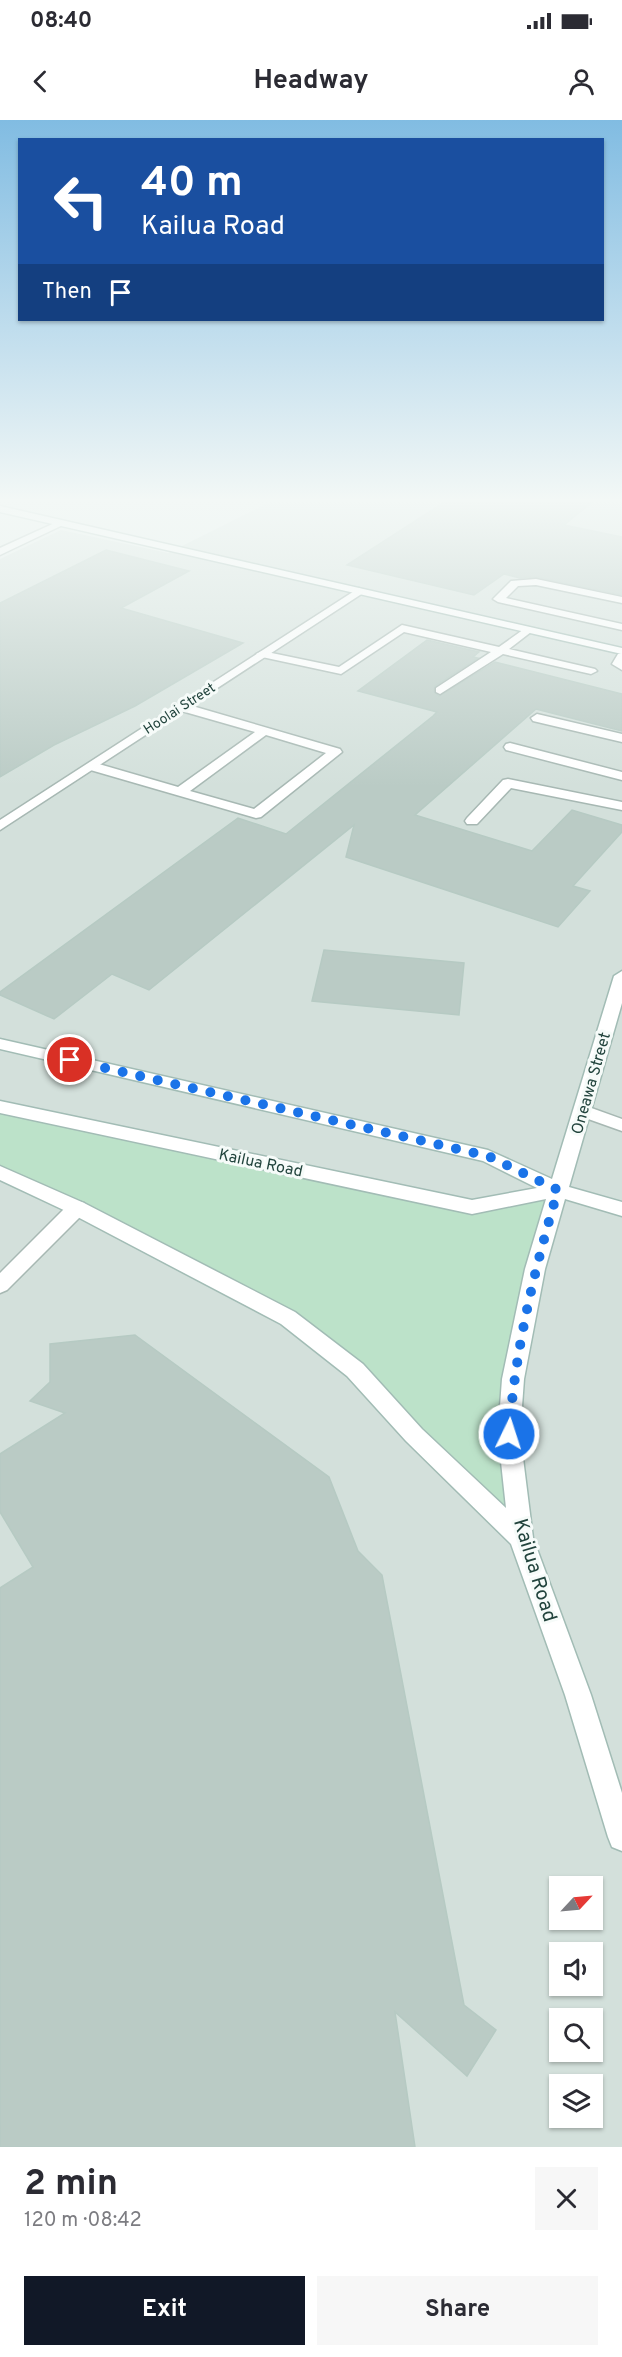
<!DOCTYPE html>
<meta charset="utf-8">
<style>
:root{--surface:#fff;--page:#f7f7f7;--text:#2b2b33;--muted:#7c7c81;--accent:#111827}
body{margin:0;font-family:Overpass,sans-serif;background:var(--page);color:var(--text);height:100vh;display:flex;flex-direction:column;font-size:22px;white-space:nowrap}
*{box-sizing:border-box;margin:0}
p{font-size:20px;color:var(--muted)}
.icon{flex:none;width:33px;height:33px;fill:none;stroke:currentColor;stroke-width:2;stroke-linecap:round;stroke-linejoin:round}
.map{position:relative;height:2027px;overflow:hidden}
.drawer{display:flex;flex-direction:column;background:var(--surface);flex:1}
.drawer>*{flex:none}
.hud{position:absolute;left:18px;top:18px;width:586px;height:183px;border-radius:0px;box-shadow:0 2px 4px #0004;background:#1a4fa0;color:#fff;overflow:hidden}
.needle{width:39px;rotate:64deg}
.buttons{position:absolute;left:549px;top:1756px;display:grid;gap:12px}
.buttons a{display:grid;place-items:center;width:54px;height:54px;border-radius:0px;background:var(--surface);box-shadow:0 2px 4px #0004;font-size:30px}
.pin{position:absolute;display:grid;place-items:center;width:51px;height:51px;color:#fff;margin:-26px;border:3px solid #fff;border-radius:50%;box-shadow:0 2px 6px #0007}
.me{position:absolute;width:66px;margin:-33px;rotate:4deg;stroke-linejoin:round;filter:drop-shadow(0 0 4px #0008)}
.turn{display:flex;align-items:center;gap:21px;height:126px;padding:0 24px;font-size:27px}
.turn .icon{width:78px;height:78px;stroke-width:2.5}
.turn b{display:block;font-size:42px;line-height:51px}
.then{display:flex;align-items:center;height:57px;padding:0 24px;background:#0003;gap:12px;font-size:22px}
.round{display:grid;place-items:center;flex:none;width:63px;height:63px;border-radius:0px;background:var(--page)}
.headline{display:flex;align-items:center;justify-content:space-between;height:102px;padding:0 24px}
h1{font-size:36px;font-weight:700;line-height:45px}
.primary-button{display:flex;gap:12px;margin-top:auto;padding:12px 24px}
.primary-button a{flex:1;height:69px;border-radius:0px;background:var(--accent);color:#fff;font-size:24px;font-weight:700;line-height:69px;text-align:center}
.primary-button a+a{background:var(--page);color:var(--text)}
.status{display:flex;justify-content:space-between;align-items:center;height:42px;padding:0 30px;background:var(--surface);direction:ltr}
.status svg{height:16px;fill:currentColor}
header{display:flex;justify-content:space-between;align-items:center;height:78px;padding:0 24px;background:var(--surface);font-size:27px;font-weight:700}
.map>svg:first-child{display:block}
</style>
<div class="status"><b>08:40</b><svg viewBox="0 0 49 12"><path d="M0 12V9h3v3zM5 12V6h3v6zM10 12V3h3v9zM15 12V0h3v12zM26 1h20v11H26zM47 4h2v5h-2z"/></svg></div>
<header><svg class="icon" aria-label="back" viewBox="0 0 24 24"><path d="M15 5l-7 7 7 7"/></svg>Headway<svg class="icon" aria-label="person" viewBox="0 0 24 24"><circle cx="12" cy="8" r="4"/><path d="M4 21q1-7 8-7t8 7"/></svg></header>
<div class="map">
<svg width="622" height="2027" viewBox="0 0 622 2027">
<rect width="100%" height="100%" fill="#e5efeb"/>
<path fill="#d3e0db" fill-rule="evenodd" d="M268,383H622V2027H0V439L61,410L168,433ZM560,1767H592V1800H560ZM560,1833H592V1866H560ZM560,1899H592V1932H560ZM560,1965H592V1998H560Z"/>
<path fill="#bce2c9" d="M0,987L464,1086L558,1070L518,1232L521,1418L318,1221L0,1052Z"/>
<path fill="#bacbc5" stroke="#b6cac3" stroke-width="1.5" d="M443,383H591L564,405L622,417V475L536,457L520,458L504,454L474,475L347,445Z
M106,430L189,451L121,488L243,523L135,586L54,625L0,657V483Z
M427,520L479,532L473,537L478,538L435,566L434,572L439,576L495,542L622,574V611L536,589L415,695L532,731L572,690L622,705V712L573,766L590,771L558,807L346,737L354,705L149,870L112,854L54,899L0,875V872L238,698L286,714L433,596L437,592L358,571Z
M324,830L464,843L459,895L312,881Z
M135,1215L329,1357L358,1431L382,1455L464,1885L496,1910L467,1956L395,1892L415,2027H0V1468L33,1447L0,1392V1334L65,1293L30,1281L50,1262V1224Z"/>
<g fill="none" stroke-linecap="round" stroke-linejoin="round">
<g stroke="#a7b8b3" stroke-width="3">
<path id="lane" d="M536,459L622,477V483L536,465L518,466L506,478L622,504V510L498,482L493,479L511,461Z
M402,505L499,527L527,507L531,508V512L509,529L595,549L597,551L591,554L503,534L440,574L436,572V568L491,532L404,512L341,554L262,537L256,534L262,531L339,547Z
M622,533V550L612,544L618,534Z
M182,583L340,629L342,632L261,697L256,698L87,649L86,646L92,642L178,667L255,612L178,590V584ZM266,615L326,633L254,689L190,671Z
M537,594L622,614V622L533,601L531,598Z
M510,623L622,652V660L506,630L504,627L506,624Z
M508,659L622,682V690L511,668L477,704H467L465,701L467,698L503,660Z
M583,985L622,999V1011L577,995L574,991L577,987Z
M77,1081L84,1083L87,1088L84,1093L7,1170L0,1173V1153L70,1083Z"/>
</g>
<g stroke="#a7b8b3" stroke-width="3">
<path id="street" d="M59,401L67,403L0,435V428Z
M359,468L364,471L363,473L0,710V700Z"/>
</g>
<g stroke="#a2bcb5" stroke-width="3">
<path id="secondary" d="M0,386L622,528V534L0,392Z
M622,851V883L569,1067L622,1082V1096L565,1079L545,1149L524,1259L520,1314L533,1418L591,1575L622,1673V1731L612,1727L608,1717L565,1575L511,1424L406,1321L347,1256L281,1204L70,1093L0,1060V1046L84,1083L295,1192L363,1244L422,1309L506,1388L498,1314L502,1259L525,1149L546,1079L472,1094L0,993V981L472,1080L537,1068L483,1041L0,929V919L488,1030L552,1059L614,856Z"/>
</g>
<use href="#lane" fill="#fff" fill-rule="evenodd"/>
<use href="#street" fill="#fff" fill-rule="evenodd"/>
<use href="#secondary" fill="#fff" fill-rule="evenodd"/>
</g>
<linearGradient id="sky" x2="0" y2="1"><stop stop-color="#81bce2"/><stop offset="0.57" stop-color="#f3f8f6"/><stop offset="1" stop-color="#f3f8f6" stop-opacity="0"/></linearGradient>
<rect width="622" height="667" fill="url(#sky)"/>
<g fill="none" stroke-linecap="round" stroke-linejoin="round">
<path stroke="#1a73e8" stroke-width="10" stroke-dasharray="0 18" d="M70,940L488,1036L558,1070C534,1151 515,1230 509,1314"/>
</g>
<g text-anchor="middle" stroke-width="6" stroke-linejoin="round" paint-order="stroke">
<g font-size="14" fill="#22443d" stroke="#f6fbf9">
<text transform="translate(179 588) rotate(-33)" y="5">Hoolai Street</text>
</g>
<g font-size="16" fill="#22443d" stroke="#f6fbf9">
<text transform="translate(590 963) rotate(-74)" y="6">Oneawa Street</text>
<text transform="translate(261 1042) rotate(12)" y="6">Kailua Road</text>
</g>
<g font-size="20" fill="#22443d" stroke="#f6fbf9">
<text transform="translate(536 1450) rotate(73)" y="7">Kailua Road</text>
</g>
</g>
</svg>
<div class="buttons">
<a><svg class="needle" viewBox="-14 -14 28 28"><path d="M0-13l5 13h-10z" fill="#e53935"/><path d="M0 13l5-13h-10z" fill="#7c7c81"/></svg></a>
<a><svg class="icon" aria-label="sound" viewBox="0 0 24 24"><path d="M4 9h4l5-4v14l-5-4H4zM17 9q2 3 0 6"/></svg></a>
<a><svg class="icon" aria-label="search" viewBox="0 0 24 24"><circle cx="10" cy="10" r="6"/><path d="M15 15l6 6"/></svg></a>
<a><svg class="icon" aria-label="layers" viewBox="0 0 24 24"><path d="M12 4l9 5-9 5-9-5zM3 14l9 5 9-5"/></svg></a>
</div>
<div class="pin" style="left:70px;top:940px;background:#d93025"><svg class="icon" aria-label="arrive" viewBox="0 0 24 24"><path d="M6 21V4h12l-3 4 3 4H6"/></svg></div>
<svg class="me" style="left:509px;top:1314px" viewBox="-20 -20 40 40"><circle r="17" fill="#1a73e8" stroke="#fff" stroke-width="3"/><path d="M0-11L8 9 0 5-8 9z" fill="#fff"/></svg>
<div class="hud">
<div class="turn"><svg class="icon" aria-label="left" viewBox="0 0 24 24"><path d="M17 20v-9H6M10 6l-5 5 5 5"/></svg><div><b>40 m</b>Kailua Road</div></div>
<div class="then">Then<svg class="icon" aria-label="arrive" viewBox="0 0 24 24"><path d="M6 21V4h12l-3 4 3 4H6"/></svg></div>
</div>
</div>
<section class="drawer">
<div class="headline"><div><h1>2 min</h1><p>120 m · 08:42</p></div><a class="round"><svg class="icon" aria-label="close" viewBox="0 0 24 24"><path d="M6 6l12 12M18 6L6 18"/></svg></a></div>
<div class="primary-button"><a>Exit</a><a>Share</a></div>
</section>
